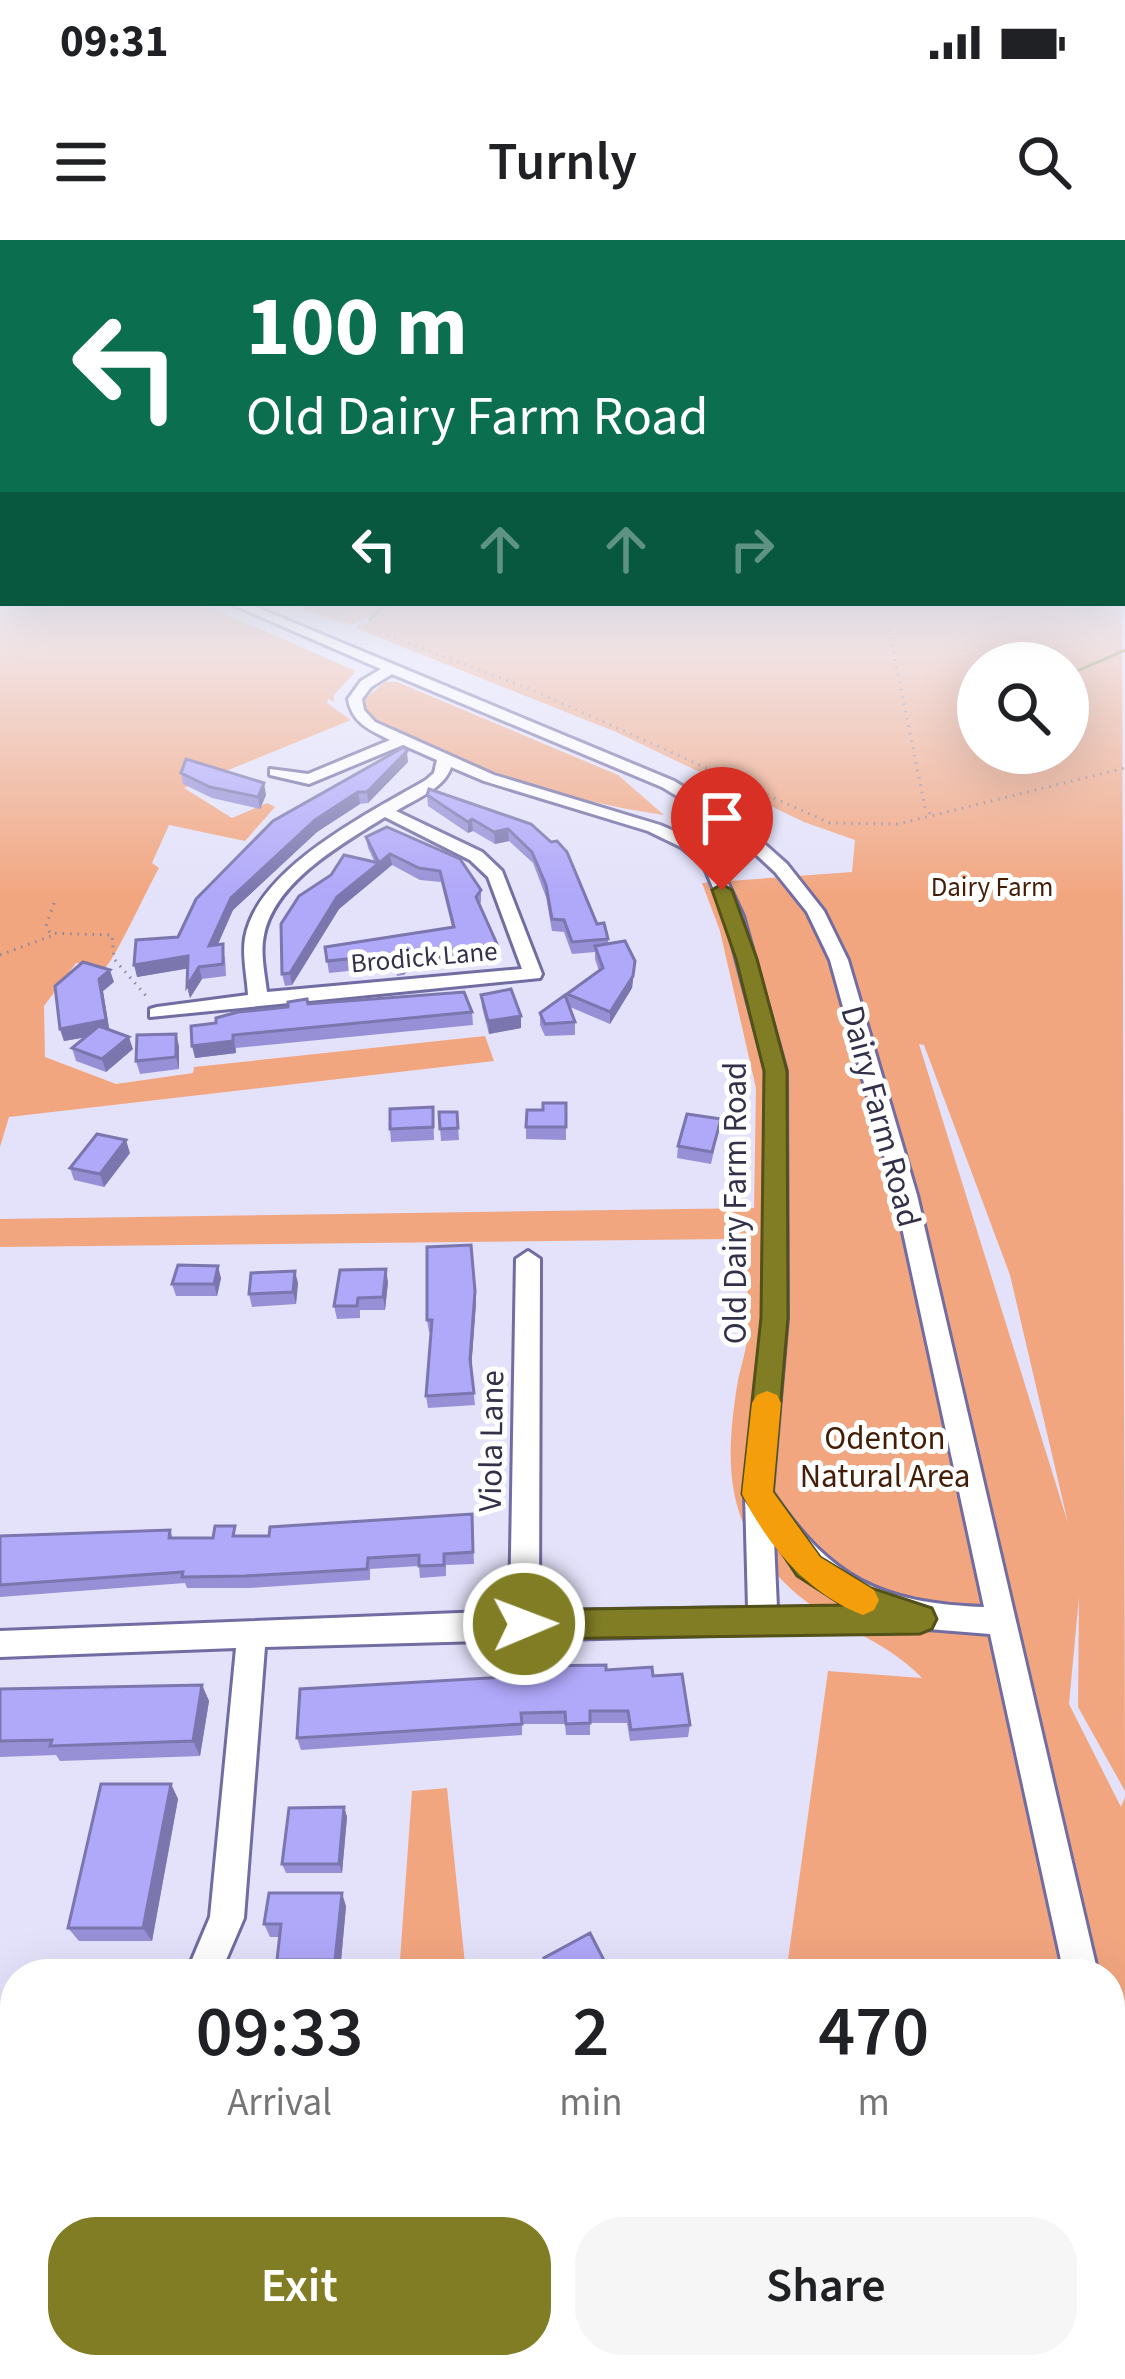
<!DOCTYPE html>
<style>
:root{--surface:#fff;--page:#f6f6f6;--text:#202124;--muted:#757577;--accent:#807d25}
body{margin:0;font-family:"Source Sans 3",sans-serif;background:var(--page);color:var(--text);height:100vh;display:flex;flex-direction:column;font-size:45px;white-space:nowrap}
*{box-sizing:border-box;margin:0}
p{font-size:39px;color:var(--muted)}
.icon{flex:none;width:66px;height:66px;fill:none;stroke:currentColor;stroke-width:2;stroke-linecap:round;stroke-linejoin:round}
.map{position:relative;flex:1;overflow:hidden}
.side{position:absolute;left:0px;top:1719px;width:1125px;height:420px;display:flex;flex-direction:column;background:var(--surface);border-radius:48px 48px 0 0;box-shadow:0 12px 48px #0002}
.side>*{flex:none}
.banner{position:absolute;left:0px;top:0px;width:1125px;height:366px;box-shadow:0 12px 48px #0002;background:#0b6e4f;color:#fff;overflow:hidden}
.tools{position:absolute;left:957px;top:402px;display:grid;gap:24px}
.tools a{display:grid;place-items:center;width:132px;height:132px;border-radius:50%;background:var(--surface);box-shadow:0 12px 48px #0002;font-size:60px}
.pin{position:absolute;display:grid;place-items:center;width:102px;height:102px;color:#fff;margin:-123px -51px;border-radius:50% 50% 50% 0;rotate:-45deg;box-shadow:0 0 12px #0007}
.pin .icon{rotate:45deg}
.me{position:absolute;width:132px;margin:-66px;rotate:89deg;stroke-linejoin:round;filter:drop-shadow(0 0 9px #0008)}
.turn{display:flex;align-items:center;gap:42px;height:252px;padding:0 48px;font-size:54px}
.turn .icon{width:156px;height:156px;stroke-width:2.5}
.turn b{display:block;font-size:84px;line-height:102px}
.lanes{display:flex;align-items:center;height:114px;padding:0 48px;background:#0003;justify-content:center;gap:60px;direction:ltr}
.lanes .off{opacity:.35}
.eta{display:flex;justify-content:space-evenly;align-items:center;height:204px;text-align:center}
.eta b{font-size:72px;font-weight:600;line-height:84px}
.button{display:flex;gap:24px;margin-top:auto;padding:24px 48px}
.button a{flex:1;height:138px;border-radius:48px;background:var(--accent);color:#fff;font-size:48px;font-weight:600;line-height:138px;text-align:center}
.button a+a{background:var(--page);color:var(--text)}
.status{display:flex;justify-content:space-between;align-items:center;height:84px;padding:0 60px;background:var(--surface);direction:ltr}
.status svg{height:33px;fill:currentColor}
header{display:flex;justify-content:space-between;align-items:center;height:156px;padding:0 48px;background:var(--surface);font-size:54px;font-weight:600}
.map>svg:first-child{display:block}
</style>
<div class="status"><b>09:31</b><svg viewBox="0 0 49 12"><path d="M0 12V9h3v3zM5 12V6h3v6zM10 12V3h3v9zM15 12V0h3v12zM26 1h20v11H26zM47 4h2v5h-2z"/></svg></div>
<header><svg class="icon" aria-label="menu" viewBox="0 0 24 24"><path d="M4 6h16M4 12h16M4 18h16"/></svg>Turnly<svg class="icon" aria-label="search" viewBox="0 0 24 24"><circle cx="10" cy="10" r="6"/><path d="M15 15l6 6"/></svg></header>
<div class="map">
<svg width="1125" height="2139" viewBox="0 0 1125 2139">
<rect width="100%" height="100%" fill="#e3e2fa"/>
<path fill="#f2a680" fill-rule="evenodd" d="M0,355L3,363H200L356,431L334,455V462L328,459L327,463L351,480L184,548L232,578L267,563L275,567L245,601L169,585L152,623L159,628C147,649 116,718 105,728L76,723L44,766L45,817L116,844L193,833L194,827L485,796L494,821L9,877L0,907Z
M1122,355L1125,1551L1078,1467L1079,1357L1069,1464L1121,1567L1125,1557V2139H238L247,2124H1110V1734H786L828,1431L922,1438C885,1399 832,1386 792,1350C726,1289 724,1229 737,1146C740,1128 747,1110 748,1091C749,1064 746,1035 746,1008L729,999L0,1007V979L754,968L756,848L720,691L702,643L852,632L855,600L804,582L616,492L355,388L376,379L372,376L350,385L284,363H1122ZM978,423H1068V513H978ZM919,804L924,805L1010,1035L1068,1283Z
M385,442H397L618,535L664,575C579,563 506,540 428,505C406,495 378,488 365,466L366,458Z
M447,1548L466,1734H399L412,1551Z"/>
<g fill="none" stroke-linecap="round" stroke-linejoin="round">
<path stroke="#88842e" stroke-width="3" d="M370,380L386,363
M1068,435L1125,410"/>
<path stroke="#88842e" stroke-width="9" d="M952,2139L962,2124"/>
<g stroke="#716ca2" stroke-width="6">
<path id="minor" d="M229,363H246L674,541L734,577L787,624L824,671L848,720L917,955L1098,1734H1064L990,1394L928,1389L265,1407L244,1678L220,1734H186L210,1677L236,1408L0,1417V1391L510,1371L516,1019L528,1011L540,1019L539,1371L748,1368L745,1254L763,1078L766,831L725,676L704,626L681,607L648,591L484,541L451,527C444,549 415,559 396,571L482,612L502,631L542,734L540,738L150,777V769L157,767L248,755C247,736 242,716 245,698C257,628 371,572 426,540L434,533L437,520L403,505L309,544L270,535V529L308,534L390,500C370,490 352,483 348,459L361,441L381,429ZM392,434L662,547L722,583L775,632L807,672L830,720L895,955L984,1367C880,1363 831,1339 772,1252L787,1078L786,831L743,676L719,624L693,599L660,585L494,535L375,482L364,470L362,459L371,447ZM385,577L470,620L488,637L522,729L267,752C265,734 260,713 264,695C275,641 342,604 385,577ZM774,1300L822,1350L851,1367L777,1368Z
M1110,1842L1125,1852V1944L1110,1934Z
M15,1998V2042L0,2049V2005Z"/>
</g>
<path stroke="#89879f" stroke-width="3" stroke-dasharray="1.5 6" stroke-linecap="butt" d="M303,363L532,450L830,583L898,584L1125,528
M889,390L925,567L931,575
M54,663L46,686L50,693L112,695L114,719L148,758
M0,715L51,696"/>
<use href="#minor" fill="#fff" fill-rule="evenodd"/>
</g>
<path fill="#9790d6" d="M408,522L368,563L360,564L317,592L233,670L217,705L225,717L226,736L202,739L190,758L187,746L188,728L137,737L178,697L273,581Z
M181,533L266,555L260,569L212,558L183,544Z
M427,555L531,584L608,699V704L635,721L632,748L610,784L570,767L575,782V795L545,796L540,785V773L567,759V754L599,731L595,719V712L572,714L564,692L552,691L546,657L533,623L509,601L495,604L473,591L468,593L428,566Z
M366,597L481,650V662L479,665L498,716L412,728L403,735L397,736L396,729L377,728L329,733L325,707L452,687L441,642L420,640L392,625L339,669L292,745L285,746L282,734L374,621L368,608Z
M114,742L103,751L109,790L133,809L106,832L76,821L72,808L86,797L64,801L60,789Z
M481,755L521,776V788L489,794L482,767Z
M308,764L472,772L473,785L236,808V813L195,818L216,783Z
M179,806V829L140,834L136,821Z
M566,863V900L526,899V887L543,870Z
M433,867L434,900L391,902L390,889Z
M439,872H457L459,900L441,901Z
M721,879L711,924L677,918L678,906Z
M130,913L104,947L74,940L70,928Z
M221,1038L217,1056H176L172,1044Z
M388,1042L385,1070H360V1078L337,1079L334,1066Z
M298,1043L296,1064L252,1067L249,1054Z
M476,1063L471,1128L475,1165L428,1168L426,1156L431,1092H429L427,1080Z
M472,1274L474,1324L446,1325V1336L420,1338L419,1326L370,1329V1340L249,1348H187L185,1343L0,1357V1296L170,1290L173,1298L269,1296Z
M606,1430L653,1436L690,1485L688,1497L630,1501L627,1483H590V1495H566L565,1484H522V1495L301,1510L297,1498Z
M202,1445L209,1461L200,1516L60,1521L56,1515L0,1517V1449Z
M171,1544L178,1559L152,1701H79L68,1688Z
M344,1567L347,1577L342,1633H286L282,1624Z
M346,1666L340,1732H283L277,1720L280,1697H270L264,1684Z"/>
<path fill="#7b76ae" d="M407,511L408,522L368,563L367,552Z
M264,543L266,555L260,569L258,557Z
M358,552L360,564L317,592L233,670L212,718L209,706L231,658L315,580Z
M472,579L473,591L468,593V582Z
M508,589L509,601L495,604L494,592Z
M390,614L392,625L339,669L292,745L290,733L337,657Z
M497,704L498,716L412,728L403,735L402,723L411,716Z
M188,716L191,728L137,737L134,725Z
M635,721L632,748L610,784V772Z
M199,727L202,739L190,758L187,746Z
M110,730L114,742L103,751L110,793L64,801L60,789L99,739Z
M521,776V788L489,794L488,781Z
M176,794L179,806V829L176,817Z
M233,795L236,813L195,818L192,806Z
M129,797L133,809L106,832L102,819Z
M126,900L130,913L104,947L100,934Z
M218,1026L221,1038L217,1056L214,1044Z
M386,1029L388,1042L385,1070L383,1057Z
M295,1031L298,1043L296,1064L293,1052Z
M475,1051L476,1063L471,1131L470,1119Z
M202,1445L209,1461L200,1516L193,1501Z
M171,1544L178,1559L152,1701L143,1688Z
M344,1567L347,1577L342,1633L339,1624Z
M342,1653L346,1666L340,1732L335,1720Z
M15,1892V1922L0,1940V1909Z
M113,2124H122L128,2135L124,2139H109Z"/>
<path fill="#b0a8f9" stroke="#7b76ae" stroke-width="3" d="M404,507L407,511L367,552H358L315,580L231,658L209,706L223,704V724L199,727L187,746L188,716L134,725L136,700L178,697L196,659L273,581Z
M186,519L264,543L258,557L210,547L181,533Z
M429,549L531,584L551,602L557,601L567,612L597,684L604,683L608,699L572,702L564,680L552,679L546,645L532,612L508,589L494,592L472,579L468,582L427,555Z
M387,587L460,619L481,650L476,657L497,704L411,716L402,723L396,724L395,717L376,716L327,721L325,707L454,687L440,631L419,628L390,614L337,657L290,733L282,734L281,684L299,656L331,635L344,615L379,623L366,597Z
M625,701L635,721L633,736L610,772L567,754L603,728L595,706Z
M83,722L110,730L99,739L106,780L60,789L55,746Z
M511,749L521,776L488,781L481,755Z
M464,752L472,772L233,795V801L192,806L191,786L216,783V778L238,772L288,767V762L307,759L308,764Z
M565,755L575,782L545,784L540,773Z
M99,786L129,797L102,819L72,808Z
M176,794V817L136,821L137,795Z
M543,863H566V887H526L527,870H543Z
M433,867V887L390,889V869Z
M439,872H457L458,888L440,889Z
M687,874L721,879L712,912L678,906Z
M97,894L126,900L100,934L70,928Z
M471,1005L475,1051L470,1119L474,1153L426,1156L432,1080H427V1007Z
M178,1025L218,1026L214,1044H172Z
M386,1029L383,1057L358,1058L357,1066H334L340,1030Z
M295,1031L293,1052L249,1054L251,1033Z
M472,1274L473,1312L444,1314V1325L419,1326V1315L368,1318L367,1329L245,1336L182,1337L183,1332L0,1345V1296L170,1290L169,1298H213L215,1286H235L233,1296H269L270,1287Z
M606,1425V1430L652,1427L653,1436L682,1434L690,1485L631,1490L628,1471H590V1483L566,1484L565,1472L521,1473L522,1484L297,1498L300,1449L540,1435V1426Z
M202,1445L193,1501L50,1506L52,1500L0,1501V1449Z
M101,1544H171L143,1688H68Z
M344,1567L339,1624H282L289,1568Z
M269,1653H342L335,1720H277L281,1684H264Z
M590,1693L611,1734H552L544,1718Z
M70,1721L84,1734H58Z
M15,1780V1892L0,1909V1796Z
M26,2124H113L117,2131L109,2139H11Z"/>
<linearGradient id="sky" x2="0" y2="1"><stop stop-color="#90af99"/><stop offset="0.54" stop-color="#f2f2fd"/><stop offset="1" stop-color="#f2f2fd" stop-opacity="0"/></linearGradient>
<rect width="1125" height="655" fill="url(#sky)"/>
<path fill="#807d25" stroke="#535118" stroke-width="3" d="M722,644L732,650L757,719L787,831L788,1078L773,1252L820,1317L871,1348L932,1368L937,1379L932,1389L920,1394L524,1399L512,1395L507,1384L512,1374L524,1370L842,1365L797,1336L742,1254L761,1078L764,831L736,719L712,650Z"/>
<path fill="#f59e0b" d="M767,1151L777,1155L781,1163L773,1252L820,1317L874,1350L879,1360L874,1370L863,1375C808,1354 768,1306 742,1254L752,1163L757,1155Z"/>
<g text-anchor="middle" stroke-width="10" stroke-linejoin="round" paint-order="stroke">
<g font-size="27" fill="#441d06" stroke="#fff">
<text x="992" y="656">Dairy Farm</text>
</g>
<g font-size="27" fill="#333149" stroke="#fff">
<text transform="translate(424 717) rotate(-5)" y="9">Brodick Lane</text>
</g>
<g font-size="33" fill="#333149" stroke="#fff">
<text transform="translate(882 876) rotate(75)" y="12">Dairy Farm Road</text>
<text transform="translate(734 963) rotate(-90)" y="12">Old Dairy Farm Road</text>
<text transform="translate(490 1201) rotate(-89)" y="12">Viola Lane</text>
</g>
<g font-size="33" fill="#441d06" stroke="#fff">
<text x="885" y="1209">Odenton<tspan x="885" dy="38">Natural Area</tspan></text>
</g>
</g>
</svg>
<div class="tools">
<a><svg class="icon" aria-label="search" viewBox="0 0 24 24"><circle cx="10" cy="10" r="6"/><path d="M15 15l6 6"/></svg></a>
</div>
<div class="pin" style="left:722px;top:650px;background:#d93025"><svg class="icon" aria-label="arrive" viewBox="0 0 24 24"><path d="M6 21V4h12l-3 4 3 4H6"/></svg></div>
<svg class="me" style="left:524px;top:1384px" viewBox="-20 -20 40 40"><circle r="17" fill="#807d25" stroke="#fff" stroke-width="3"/><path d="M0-11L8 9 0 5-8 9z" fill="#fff"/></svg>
<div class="banner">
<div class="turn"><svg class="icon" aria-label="left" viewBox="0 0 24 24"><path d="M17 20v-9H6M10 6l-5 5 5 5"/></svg><div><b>100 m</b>Old Dairy Farm Road</div></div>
<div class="lanes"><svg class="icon" aria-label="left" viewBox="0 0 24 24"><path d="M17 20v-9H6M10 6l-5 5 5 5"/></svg><svg class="icon off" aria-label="ahead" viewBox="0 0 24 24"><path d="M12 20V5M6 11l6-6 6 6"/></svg><svg class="icon off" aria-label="ahead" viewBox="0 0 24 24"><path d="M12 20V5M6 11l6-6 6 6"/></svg><svg class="icon off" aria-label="right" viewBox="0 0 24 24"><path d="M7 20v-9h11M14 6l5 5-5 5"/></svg></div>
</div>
<section class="side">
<div class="eta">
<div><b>09:33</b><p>Arrival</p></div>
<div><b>2</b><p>min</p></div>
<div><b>470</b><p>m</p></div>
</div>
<div class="button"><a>Exit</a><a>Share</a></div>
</section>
</div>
